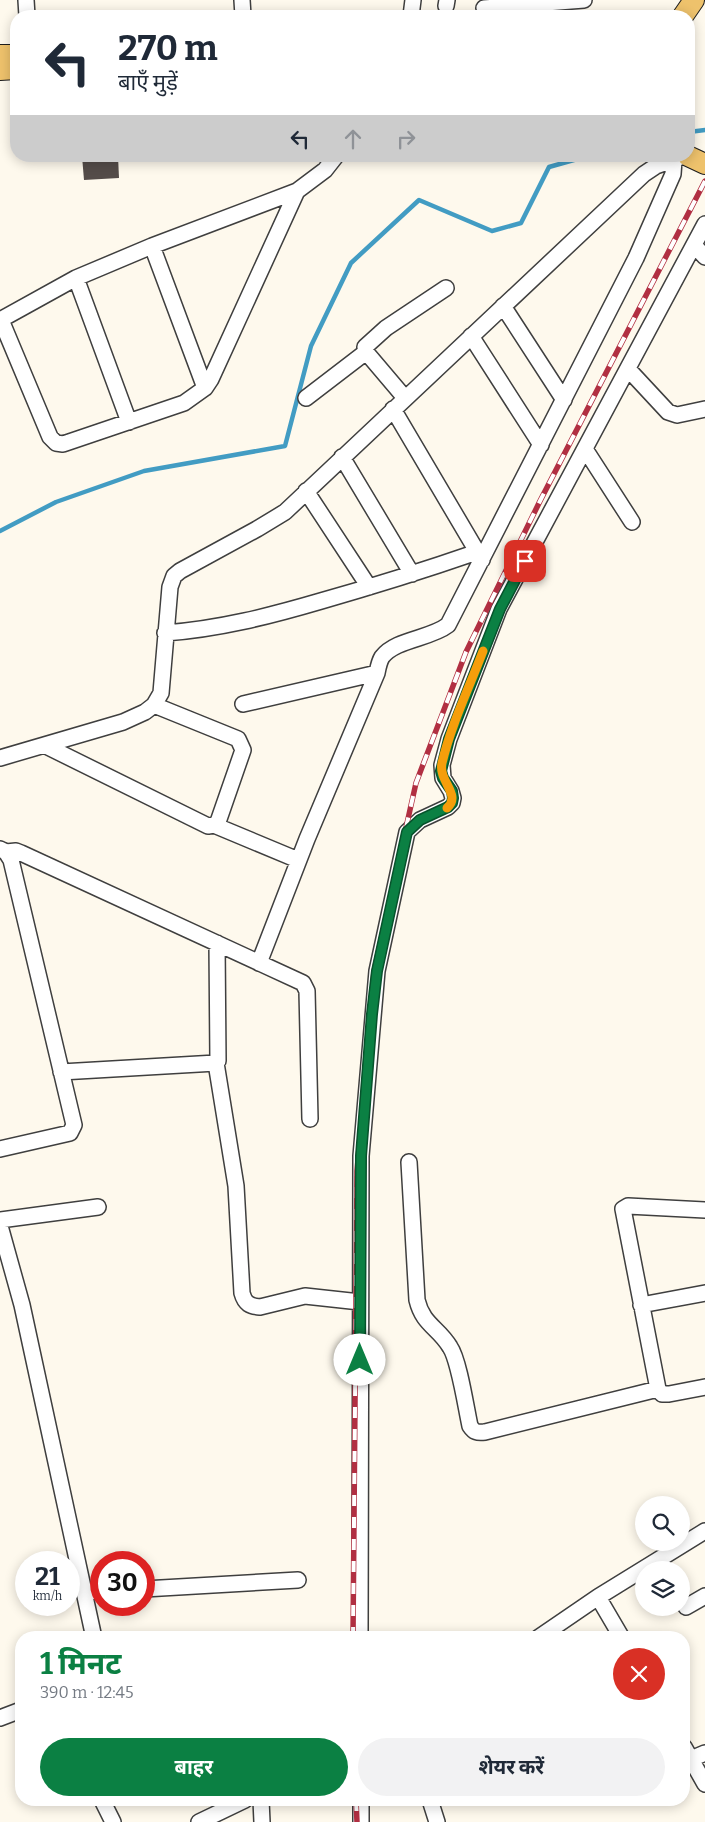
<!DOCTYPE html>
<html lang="hi">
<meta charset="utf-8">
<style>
:root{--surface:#fff;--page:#f2f2f3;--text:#1f2937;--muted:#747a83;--accent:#0b8043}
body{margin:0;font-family:Bitter,"Noto Sans Devanagari",serif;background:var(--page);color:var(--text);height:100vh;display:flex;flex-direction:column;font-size:19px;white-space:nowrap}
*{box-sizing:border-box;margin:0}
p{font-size:16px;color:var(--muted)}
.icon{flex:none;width:28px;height:28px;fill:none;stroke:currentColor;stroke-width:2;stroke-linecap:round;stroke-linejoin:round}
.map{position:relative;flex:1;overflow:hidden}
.drawer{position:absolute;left:15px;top:1631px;width:675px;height:175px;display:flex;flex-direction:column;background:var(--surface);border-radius:20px;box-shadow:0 2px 12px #0003}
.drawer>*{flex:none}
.banner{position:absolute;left:10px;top:10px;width:685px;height:152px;border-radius:20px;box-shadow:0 2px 12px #0003;background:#fff;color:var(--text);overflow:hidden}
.tools{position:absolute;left:635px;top:1496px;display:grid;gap:10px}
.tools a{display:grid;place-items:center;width:55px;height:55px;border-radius:50%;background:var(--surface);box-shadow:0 2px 12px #0003;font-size:25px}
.speed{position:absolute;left:15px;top:1551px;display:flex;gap:10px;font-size:25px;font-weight:700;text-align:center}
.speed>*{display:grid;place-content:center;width:65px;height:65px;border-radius:50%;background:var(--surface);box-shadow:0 2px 12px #0003;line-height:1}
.speed small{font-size:12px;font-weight:400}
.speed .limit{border:8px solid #d22;background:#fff;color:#111}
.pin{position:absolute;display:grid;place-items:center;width:42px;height:42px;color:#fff;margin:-21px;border-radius:10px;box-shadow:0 2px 8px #0006}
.me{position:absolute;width:55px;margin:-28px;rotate:0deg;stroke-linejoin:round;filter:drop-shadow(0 0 4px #0008)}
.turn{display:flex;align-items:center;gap:18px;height:105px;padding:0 25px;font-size:22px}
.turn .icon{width:65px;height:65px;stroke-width:2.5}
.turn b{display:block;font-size:35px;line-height:42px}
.lanes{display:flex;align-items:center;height:48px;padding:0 25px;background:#0003;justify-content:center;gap:25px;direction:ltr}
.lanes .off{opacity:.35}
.round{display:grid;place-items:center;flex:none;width:52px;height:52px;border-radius:26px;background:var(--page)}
.headline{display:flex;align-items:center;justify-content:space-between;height:85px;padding:0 25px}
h1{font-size:30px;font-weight:700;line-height:38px;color:var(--accent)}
.cta{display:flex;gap:10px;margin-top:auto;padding:10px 25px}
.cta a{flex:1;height:58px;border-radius:30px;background:var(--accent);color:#fff;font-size:20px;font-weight:700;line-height:58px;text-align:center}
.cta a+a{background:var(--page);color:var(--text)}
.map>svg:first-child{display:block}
</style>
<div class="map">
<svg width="705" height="1822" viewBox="0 0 705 1822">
<rect width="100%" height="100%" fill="#fef9ed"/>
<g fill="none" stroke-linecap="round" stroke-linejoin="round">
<path stroke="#429cc3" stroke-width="4.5" d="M689,132L705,130
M0,531L56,502L144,471L285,446L311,346L351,263L419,200L492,231L521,223L549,167L588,156"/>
</g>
<path fill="#544c49" d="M82,156H118L119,178L84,180Z"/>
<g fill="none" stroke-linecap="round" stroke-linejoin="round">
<g stroke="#3f3f3f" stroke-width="18">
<path id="minor" d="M26,0L27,16
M242,0L243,16
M446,6L447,0
M484,8L584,0
M411,16L413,0
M694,245L705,257
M152,246L205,388
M76,278L129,422
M503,306L564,400
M0,320L76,278L152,246L297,191L325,170L336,156
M1,320L50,437L56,443L63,444L184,403L205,388L211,379L297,191
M471,336L541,445
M628,369L668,412L677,415L705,409
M306,398L366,352
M405,398L366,352L365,347L386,328L446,288
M393,409L482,560
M585,449L632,522
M342,457L412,574
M306,491L369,587
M165,633C219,629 270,616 321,601C374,586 425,570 477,552
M243,704L377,673
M44,745L208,826L214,825L218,822L243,750L238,739L154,705
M0,758L123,722L145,712L154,705L161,693L170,587L174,576L180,571L257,529L285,512L644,174L656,166L684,156
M214,825L298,860
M0,849L6,852L11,860L74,1125L70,1133L0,1149
M6,852L16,851L21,853L303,983L307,991L310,1119
M259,963L307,839L377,673C378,668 379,662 382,657C396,639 430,639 448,625L636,258L673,174L674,160
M216,1063L236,1186L242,1293C245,1304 250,1306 260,1307L305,1296L360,1302
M61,1072L216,1063L218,1061L217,943
M409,1162L417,1300C423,1325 438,1327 450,1347C459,1360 466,1408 470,1426C474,1432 477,1433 485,1432L658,1389
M705,1210L628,1206L623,1209L658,1389L662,1394H669L705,1387
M0,1220L98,1207
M0,1226L22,1305L94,1638
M641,1305L705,1293
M144,1589L298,1580
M84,1592L101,1591
M598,1597L705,1531
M686,1607L705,1596
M360,1638L361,1156L377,971L407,832L420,820L448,807L452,803L453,798L451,791L443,778L442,765L449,739L499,609L705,224
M538,1638L598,1597L622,1638
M0,1718L21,1710
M684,1747L705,1784
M691,1759L705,1753
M102,1800L113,1822
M261,1800L262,1822
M361,1800V1822
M430,1800L437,1822
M199,1822L245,1800"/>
</g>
<g stroke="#1d1d1d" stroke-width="22">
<path id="major" d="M683,16L694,0
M0,55H16
M0,70L16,69
M688,156L705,164"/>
</g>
<use href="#minor" stroke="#fff" stroke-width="15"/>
<use href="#major" stroke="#eec26c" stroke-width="20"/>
<g stroke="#b12f42" stroke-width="5.5">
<path id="rail" d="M353,1638L357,1171L374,971L416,783L466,652L540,501L705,181
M356,1800L357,1822"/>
</g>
<use href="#rail" stroke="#fff" stroke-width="4" stroke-dasharray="11" stroke-linecap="butt"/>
</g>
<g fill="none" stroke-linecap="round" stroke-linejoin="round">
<g stroke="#07532c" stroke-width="12">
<path id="route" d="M360,1360L361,1156L372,1014L377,971L407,832L420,820L448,807L452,803L453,798L452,791L443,778L441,771L449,739L500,609L525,561"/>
</g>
<use href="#route" stroke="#0b8043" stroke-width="9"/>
<path stroke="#f59e0b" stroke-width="9" d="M447,808C462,795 438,781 442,763C451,725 469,688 483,651"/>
</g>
</svg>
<div class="tools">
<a><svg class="icon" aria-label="search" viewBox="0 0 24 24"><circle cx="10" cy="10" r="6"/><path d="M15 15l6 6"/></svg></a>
<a><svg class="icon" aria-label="layers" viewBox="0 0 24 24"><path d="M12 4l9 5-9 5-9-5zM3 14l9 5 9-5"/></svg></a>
</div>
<div class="speed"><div>21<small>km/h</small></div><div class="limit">30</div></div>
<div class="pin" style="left:525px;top:561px;background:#d93025"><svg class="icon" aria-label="arrive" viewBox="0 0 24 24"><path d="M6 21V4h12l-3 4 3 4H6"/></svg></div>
<svg class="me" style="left:360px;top:1360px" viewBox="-20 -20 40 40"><circle r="19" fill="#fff"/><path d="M0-13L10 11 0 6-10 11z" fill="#0b8043"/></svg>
<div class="banner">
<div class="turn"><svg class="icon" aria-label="left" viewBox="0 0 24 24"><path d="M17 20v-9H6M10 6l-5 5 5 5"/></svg><div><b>270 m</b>बाएँ मुड़ें</div></div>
<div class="lanes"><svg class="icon" aria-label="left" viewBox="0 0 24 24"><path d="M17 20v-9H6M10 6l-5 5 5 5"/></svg><svg class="icon off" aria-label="ahead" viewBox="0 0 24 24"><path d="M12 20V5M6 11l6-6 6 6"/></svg><svg class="icon off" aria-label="right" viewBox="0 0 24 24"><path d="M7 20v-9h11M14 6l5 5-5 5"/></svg></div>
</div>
<section class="drawer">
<div class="headline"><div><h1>1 मिनट</h1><p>390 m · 12:45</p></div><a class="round" style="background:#d93025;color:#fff"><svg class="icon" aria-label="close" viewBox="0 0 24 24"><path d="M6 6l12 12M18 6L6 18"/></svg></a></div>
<div class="cta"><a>बाहर</a><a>शेयर करें</a></div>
</section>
</div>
